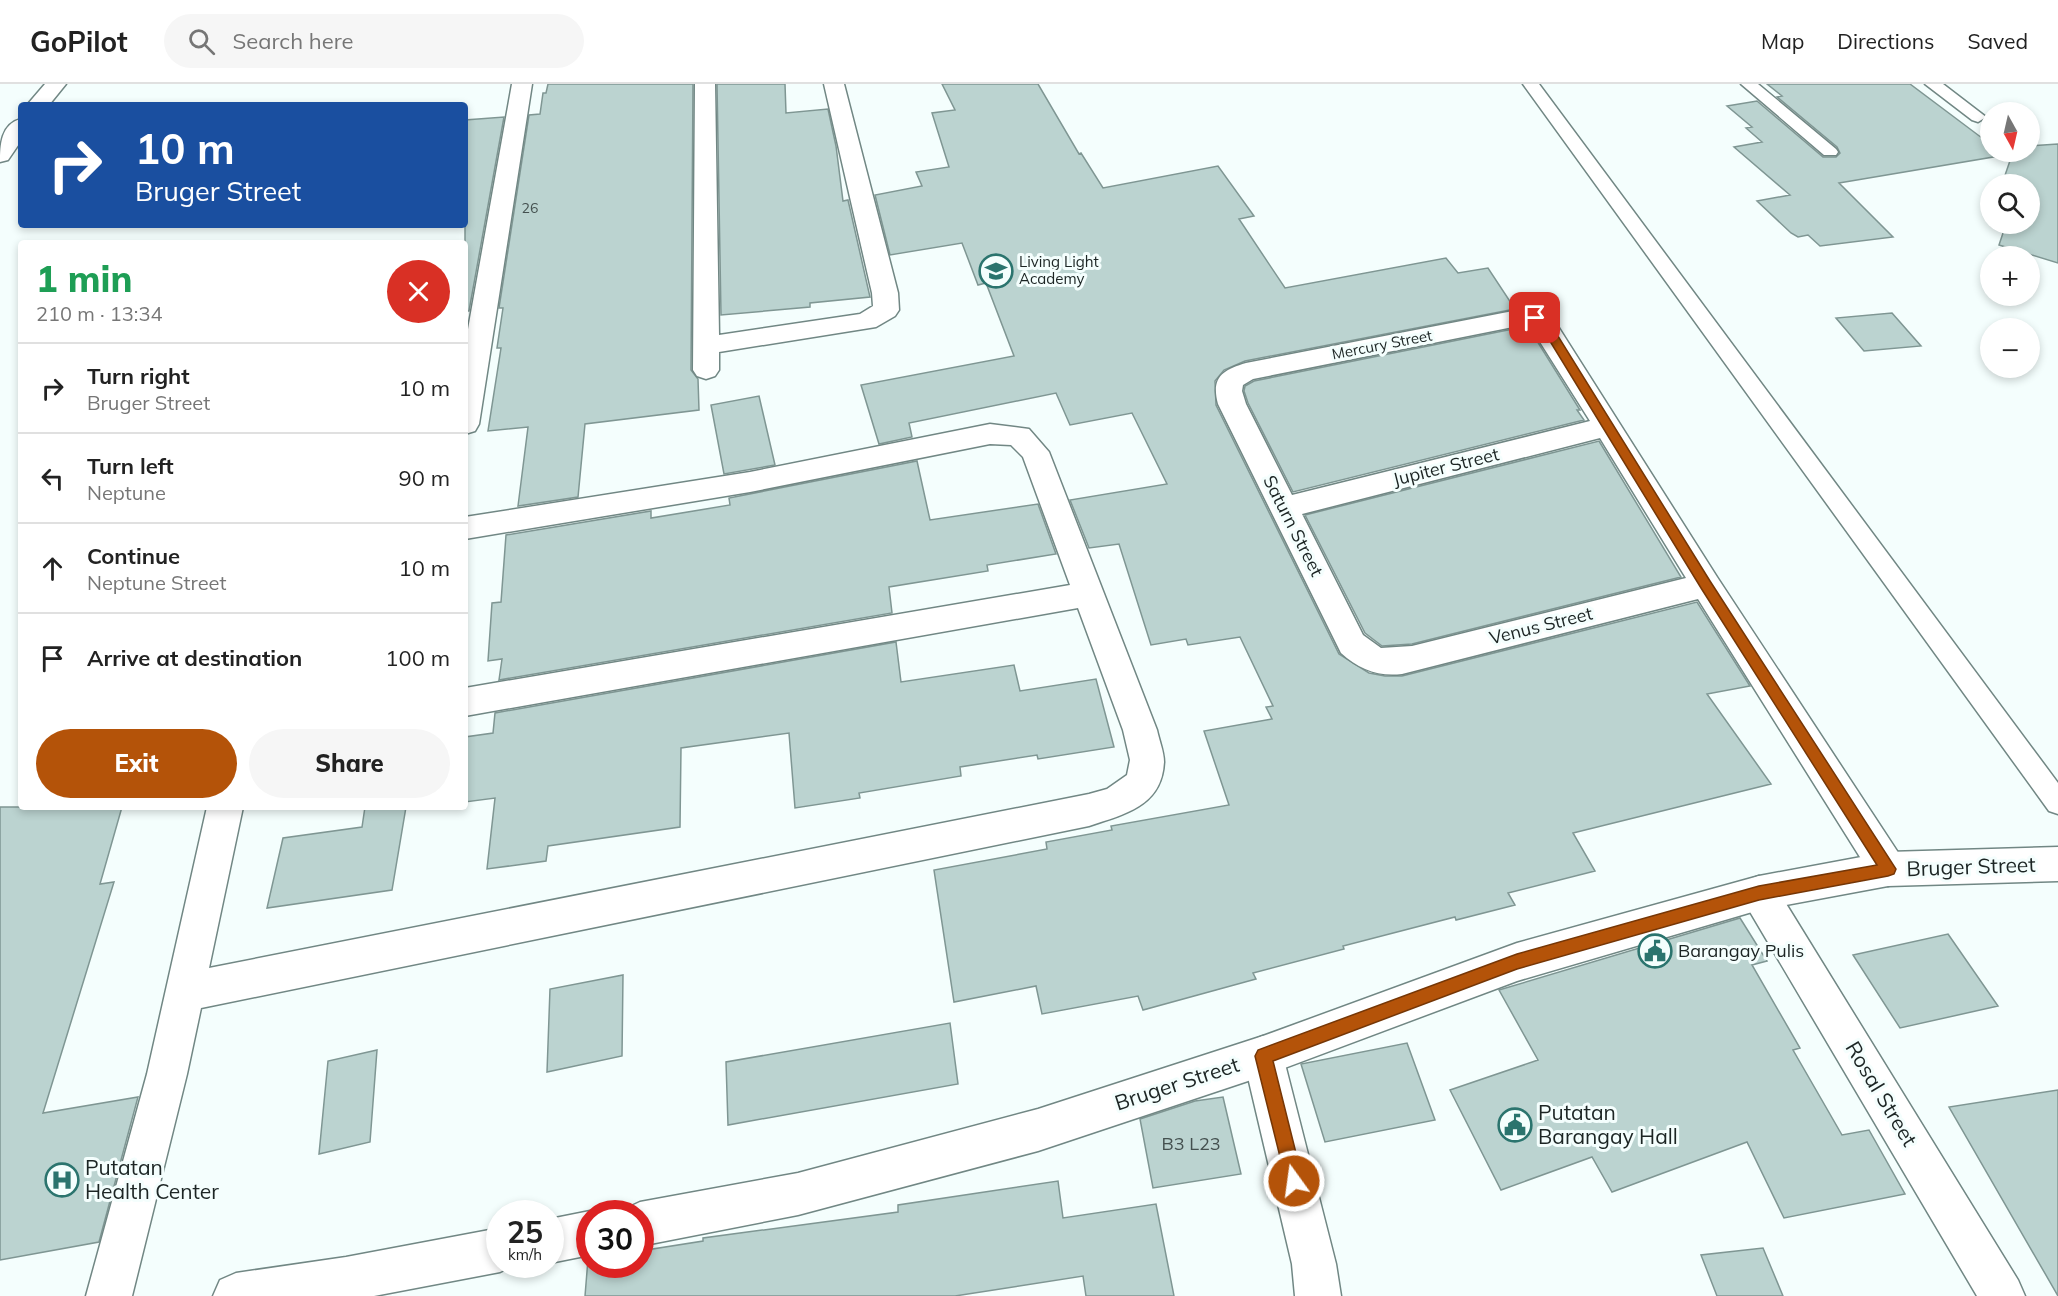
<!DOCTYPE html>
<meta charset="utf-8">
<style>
:root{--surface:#fff;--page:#f6f6f6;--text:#222;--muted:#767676;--line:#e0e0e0;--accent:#b45309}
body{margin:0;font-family:Mulish,sans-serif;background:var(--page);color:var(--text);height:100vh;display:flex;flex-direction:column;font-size:22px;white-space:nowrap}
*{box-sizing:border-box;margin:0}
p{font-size:20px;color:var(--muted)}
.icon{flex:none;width:33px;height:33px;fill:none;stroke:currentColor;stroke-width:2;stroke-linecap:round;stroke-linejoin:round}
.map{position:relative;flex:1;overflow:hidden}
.details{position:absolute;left:18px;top:156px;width:450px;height:570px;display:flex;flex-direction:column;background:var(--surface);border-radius:6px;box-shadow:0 3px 9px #0003}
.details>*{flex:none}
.top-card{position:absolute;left:18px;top:18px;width:450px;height:126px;border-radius:6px;box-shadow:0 3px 9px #0003;background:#1a4fa0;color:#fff;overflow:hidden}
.needle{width:39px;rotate:172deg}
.fabs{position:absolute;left:1980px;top:18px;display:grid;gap:12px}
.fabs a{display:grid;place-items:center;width:60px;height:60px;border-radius:50%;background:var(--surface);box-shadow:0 3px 9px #0003;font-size:30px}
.speed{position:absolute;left:486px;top:1116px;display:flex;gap:12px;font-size:30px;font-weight:700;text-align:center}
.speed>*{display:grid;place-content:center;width:78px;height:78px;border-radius:50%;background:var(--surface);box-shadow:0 3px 9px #0003;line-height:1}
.speed small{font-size:15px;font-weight:400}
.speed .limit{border:9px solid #d22;background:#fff;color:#111}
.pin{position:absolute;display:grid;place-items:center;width:51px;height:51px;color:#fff;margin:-26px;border-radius:12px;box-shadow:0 3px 9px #0006}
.me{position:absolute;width:66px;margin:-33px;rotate:346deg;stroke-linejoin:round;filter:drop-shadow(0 0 4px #0008)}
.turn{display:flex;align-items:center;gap:21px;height:126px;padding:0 18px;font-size:27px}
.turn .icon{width:78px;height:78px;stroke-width:2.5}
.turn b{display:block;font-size:42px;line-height:51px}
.round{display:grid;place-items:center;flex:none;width:63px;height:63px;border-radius:32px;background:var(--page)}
.summary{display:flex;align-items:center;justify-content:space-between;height:102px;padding:0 18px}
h1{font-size:36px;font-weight:800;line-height:45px;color:#1e9e55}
.button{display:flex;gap:12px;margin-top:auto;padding:12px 18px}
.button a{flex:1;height:69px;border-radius:36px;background:var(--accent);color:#fff;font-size:24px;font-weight:800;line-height:69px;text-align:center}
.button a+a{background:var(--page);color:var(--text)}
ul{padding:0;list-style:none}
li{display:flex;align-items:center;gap:18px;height:90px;padding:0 18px;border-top:2px solid var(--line)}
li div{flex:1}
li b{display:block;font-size:22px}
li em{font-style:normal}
header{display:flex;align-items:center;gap:36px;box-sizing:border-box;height:84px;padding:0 30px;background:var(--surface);border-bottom:2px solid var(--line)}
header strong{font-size:28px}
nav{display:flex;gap:33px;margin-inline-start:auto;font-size:21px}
.search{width:420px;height:54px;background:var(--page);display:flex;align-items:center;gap:15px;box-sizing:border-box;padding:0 21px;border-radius:33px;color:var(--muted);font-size:22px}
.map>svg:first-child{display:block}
</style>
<header>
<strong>GoPilot</strong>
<div class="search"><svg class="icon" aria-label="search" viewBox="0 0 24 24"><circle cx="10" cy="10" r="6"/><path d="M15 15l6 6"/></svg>Search here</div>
<nav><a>Map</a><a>Directions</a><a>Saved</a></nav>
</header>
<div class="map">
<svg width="2058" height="1212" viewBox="0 0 2058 1212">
<rect width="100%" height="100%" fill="#f4fefd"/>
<path fill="#bbd3d0" stroke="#7f9693" stroke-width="1.5" d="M548,0H693L691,286L698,295L699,326L585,340L578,413L518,422L528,343L488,347L501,264H497L503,224H499L529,31L540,30L543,9H546Z
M717,0H785L786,29L828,25L836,62L843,117L848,116L870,213L810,219V223L721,231Z
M942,0H1038L1079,70L1081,69L1103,104L1218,82L1254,132L1239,135L1285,204L1446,174L1458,189L1488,184L1515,225L1245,277L1224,286L1215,297L1216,321L1339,570L1369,589L1385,592H1402L1697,518L1750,602L1707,610L1771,700L1573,749L1595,787L1508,809L1515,821L1456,836L1455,833L1343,862L1344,865L1253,889L1256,895L1143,926L1138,912L1042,930L1036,902L954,918L934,786L1047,765L1046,758L1112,746L1111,742L1229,721L1204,647L1272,635L1266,623L1273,622L1240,553L1188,561L1186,555L1151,561L1119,460L1089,464L1070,416L1167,400L1132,329L1070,341L1056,309L909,339L912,353L879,360L861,301L1014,272L986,199L978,201L962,159L890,171L875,111L922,102L916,88L949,83L932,29L955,26Z
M1767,0H1910L1990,60V68H2000L2005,71L1839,99L1893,153L1820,162L1808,151L1798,153L1791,149L1757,117L1790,111L1734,63L1762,58L1746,44L1752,43L1727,22L1757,17L1823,73H1836L1840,69L1837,63L1777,13L1782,12Z
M504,33L469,227H465V36Z
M2058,60V179L1999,161L2006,140H2030V100H2002L2013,68H2030V62Z
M1892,229L1921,262L1864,267L1836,234Z
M1529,244L1580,326H1577L1584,336L1293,408L1248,319L1244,307L1245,302L1254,297L1513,245Z
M759,312L775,381L724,390L711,321Z
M1599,357L1681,493L1412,560L1382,562L1365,549L1305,431Z
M917,377L930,436L1038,420L1056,470L987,481L988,487L889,503L892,529L499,596L502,575L488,577L492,519L501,518L506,451L651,427V434L730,421L729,414Z
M896,558L901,598L1014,581L1020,607L1096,595L1114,663L1038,675L1037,671L960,683L961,692L859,709L860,714L795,724L789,649L681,664L680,743L548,762L546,777L487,785L495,714L465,718V653L493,649L495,629Z
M0,723H122L100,800L114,798L43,1029L138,1013L99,1158L0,1176Z
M365,723H406L392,806L267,824L283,754L362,743Z
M1740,834L1767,877L1752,881L1800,964L1793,966L1842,1051L1869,1046L1905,1110L1784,1134L1747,1058L1612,1108L1592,1073L1501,1106L1450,1006L1538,976L1499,906Z
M1948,850L1998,922L1900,944L1853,871Z
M623,891L622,972L547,988L550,905Z
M950,939L958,1000L728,1041L726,978Z
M1407,959L1435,1036L1325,1058L1301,980Z
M377,966L370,1058L319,1070L328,977Z
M2058,1006V1212L1949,1023Z
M1223,1013L1241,1090L1153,1104L1140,1035L1195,1017Z
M1058,1097L1063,1134L1156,1120L1174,1212H1086L1083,1192L955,1212H585L588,1175L590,1180H640V1167L703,1157V1154L898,1128V1121Z
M1763,1164L1783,1212H1717L1701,1171Z"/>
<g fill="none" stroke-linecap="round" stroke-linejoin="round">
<g stroke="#718784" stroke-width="3">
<path id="service" d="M1523,0H1539L2058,699V730L2049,727Z
M1741,0H1758L1836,65L1838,68L1836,71H1824Z
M1925,0H1943L1986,33L1978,38L1972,36Z"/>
</g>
<g stroke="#718784" stroke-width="3">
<path id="minor" d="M512,0H532L479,340L475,347L465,350V262Z
M695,0H715L719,251L860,230L873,222L872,209L824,0H844L898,209L899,226L895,232L876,243L719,268V286L715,292L706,295L697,292L693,286Z
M1535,226L1552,233L1717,493L1901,773L1906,785L1901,797L1888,802L1875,797L1698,515L1402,590C1378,593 1359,585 1341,569L1218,320C1211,294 1222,286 1246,279L1513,227ZM1530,242L1590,337L1292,411L1246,320L1242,307L1243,301L1253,295L1513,243ZM1600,354L1686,494L1412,562L1381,564L1363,551L1302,430Z
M990,340L1029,345L1049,368L1157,646C1159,656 1164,668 1164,678C1162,722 1125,730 1089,742L201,924L187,990L132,1212H86L147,990L207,723H243L209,884L1089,710L1107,705L1127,691L1130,676L1123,646L1078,524L465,632V604L1070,501L1023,373L1011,361L990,360L750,408L465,455V433L750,388Z
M1759,792L1772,797L2018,1196L2025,1212H1977L1746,821L1740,809L1746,797Z
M1263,952L1277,958L1283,972L1336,1180L1341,1212H1295L1292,1180L1243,972L1249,958Z"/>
</g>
<g stroke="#718784" stroke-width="3">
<path id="tertiary" d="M2058,763V797L1888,802L1759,826L1517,897L1263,992L1038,1067L798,1131L640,1162V1130H623L625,1125L640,1118L798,1089L1038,1025L1263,952L1517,859L1759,792L1888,768Z
M590,1127L596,1130H590V1171L550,1179V1135Z
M500,1144V1180H516L500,1188L374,1212H213L220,1196L236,1189L346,1173Z"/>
</g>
<g stroke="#718784" stroke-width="3">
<path id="secondary" d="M45,0H66L49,21H27Z
M21,35V57L8,76L0,78C0,61 1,40 21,35Z"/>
</g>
<use href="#service" fill="#fff" fill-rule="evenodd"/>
<use href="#minor" fill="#fff" fill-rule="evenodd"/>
<use href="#tertiary" fill="#fff" fill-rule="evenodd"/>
<use href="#secondary" fill="#fff" fill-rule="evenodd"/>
</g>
<path fill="#b45309" stroke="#753606" stroke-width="1.5" d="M1535,231L1553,244L1710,497L1896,785L1894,790L1888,792L1759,816L1517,885L1273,977L1303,1097L1301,1103L1294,1106L1288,1103L1286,1097L1255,972L1258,966L1517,870L1759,802L1877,781L1701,504L1545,249L1530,234Z"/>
<defs>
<g id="school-ring" transform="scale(1.725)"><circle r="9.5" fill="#f4fefd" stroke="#2b746e" stroke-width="1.5"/><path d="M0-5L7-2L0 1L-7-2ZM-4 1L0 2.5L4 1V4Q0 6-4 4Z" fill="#2b746e"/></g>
<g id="civic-ring" transform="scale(1.725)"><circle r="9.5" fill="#f4fefd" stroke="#2b746e" stroke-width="1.5"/><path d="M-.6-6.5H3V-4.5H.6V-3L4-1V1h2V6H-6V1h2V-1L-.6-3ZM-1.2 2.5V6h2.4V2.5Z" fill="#2b746e"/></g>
<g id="hospital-ring" transform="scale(1.725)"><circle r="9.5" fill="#f4fefd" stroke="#2b746e" stroke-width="1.5"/><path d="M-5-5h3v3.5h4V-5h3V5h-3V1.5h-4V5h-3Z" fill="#2b746e"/></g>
</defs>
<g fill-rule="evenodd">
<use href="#school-ring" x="996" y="187"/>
<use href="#civic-ring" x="1655" y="867"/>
<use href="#civic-ring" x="1515" y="1041"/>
<use href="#hospital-ring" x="62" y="1096"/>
</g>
<g text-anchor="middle" stroke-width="6" stroke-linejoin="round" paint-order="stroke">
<g font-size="14" fill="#44504f">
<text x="530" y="129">26</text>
</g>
<g font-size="15" fill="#1c2524" stroke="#f4fefd" text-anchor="start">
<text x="1019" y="183">Living Light<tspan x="1019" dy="17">Academy</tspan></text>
</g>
<g font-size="15" fill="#1c2524" stroke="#f4fefd">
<text transform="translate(1382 261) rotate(-11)" y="5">Mercury Street</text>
</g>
<g font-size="18" fill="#1c2524" stroke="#f4fefd">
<text transform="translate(1446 383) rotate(-14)" y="6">Jupiter Street</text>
<text transform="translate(1293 442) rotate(63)" y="6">Saturn Street</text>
<text transform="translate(1541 542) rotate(-14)" y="6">Venus Street</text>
</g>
<g font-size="18" fill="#1c2524" stroke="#f4fefd" text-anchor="start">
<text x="1678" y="873">Barangay Pulis</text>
</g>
<g font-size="18" fill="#44504f">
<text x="1191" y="1066">B3 L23</text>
</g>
<g font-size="21" fill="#1c2524" stroke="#f4fefd">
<text transform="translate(1971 783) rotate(-2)" y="7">Bruger Street</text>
<text transform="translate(1177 1000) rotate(-18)" y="7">Bruger Street</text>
<text transform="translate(1881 1010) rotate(59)" y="7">Rosal Street</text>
</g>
<g font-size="21" fill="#1c2524" stroke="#f4fefd" text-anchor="start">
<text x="1538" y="1036">Putatan<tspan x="1538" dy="24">Barangay Hall</tspan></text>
<text x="85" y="1091">Putatan<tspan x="85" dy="24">Health Center</tspan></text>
</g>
</g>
</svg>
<div class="fabs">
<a><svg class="needle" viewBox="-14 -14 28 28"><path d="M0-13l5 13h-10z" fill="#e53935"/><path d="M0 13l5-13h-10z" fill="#767676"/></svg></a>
<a><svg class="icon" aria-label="search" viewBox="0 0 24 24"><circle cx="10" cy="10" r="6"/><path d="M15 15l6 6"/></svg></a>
<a>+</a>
<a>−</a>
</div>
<div class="speed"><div>25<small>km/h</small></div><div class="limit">30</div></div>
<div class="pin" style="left:1535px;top:234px;background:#d93025"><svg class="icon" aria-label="arrive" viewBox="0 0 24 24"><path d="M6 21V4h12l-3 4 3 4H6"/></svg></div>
<svg class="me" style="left:1294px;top:1097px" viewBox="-20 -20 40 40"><circle r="17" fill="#b45309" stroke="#fff" stroke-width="3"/><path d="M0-11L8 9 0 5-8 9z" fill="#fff"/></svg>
<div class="top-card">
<div class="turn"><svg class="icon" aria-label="right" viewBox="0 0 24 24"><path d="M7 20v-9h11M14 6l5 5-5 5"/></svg><div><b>10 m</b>Bruger Street</div></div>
</div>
<section class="details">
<div class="summary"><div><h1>1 min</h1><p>210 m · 13:34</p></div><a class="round" style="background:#d93025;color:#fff"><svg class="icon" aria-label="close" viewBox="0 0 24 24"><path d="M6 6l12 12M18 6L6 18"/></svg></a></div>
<ul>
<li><svg class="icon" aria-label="right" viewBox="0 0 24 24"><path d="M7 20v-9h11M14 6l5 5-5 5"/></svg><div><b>Turn right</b><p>Bruger Street</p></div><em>10 m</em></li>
<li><svg class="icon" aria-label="left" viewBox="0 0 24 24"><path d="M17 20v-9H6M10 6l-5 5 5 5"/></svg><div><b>Turn left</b><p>Neptune</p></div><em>90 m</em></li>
<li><svg class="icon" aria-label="ahead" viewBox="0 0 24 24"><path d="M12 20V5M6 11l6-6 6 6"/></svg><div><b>Continue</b><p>Neptune Street</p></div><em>10 m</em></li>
<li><svg class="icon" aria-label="arrive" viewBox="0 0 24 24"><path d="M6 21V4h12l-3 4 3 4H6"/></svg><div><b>Arrive at destination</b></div><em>100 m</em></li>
</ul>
<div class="button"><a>Exit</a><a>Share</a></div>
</section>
</div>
